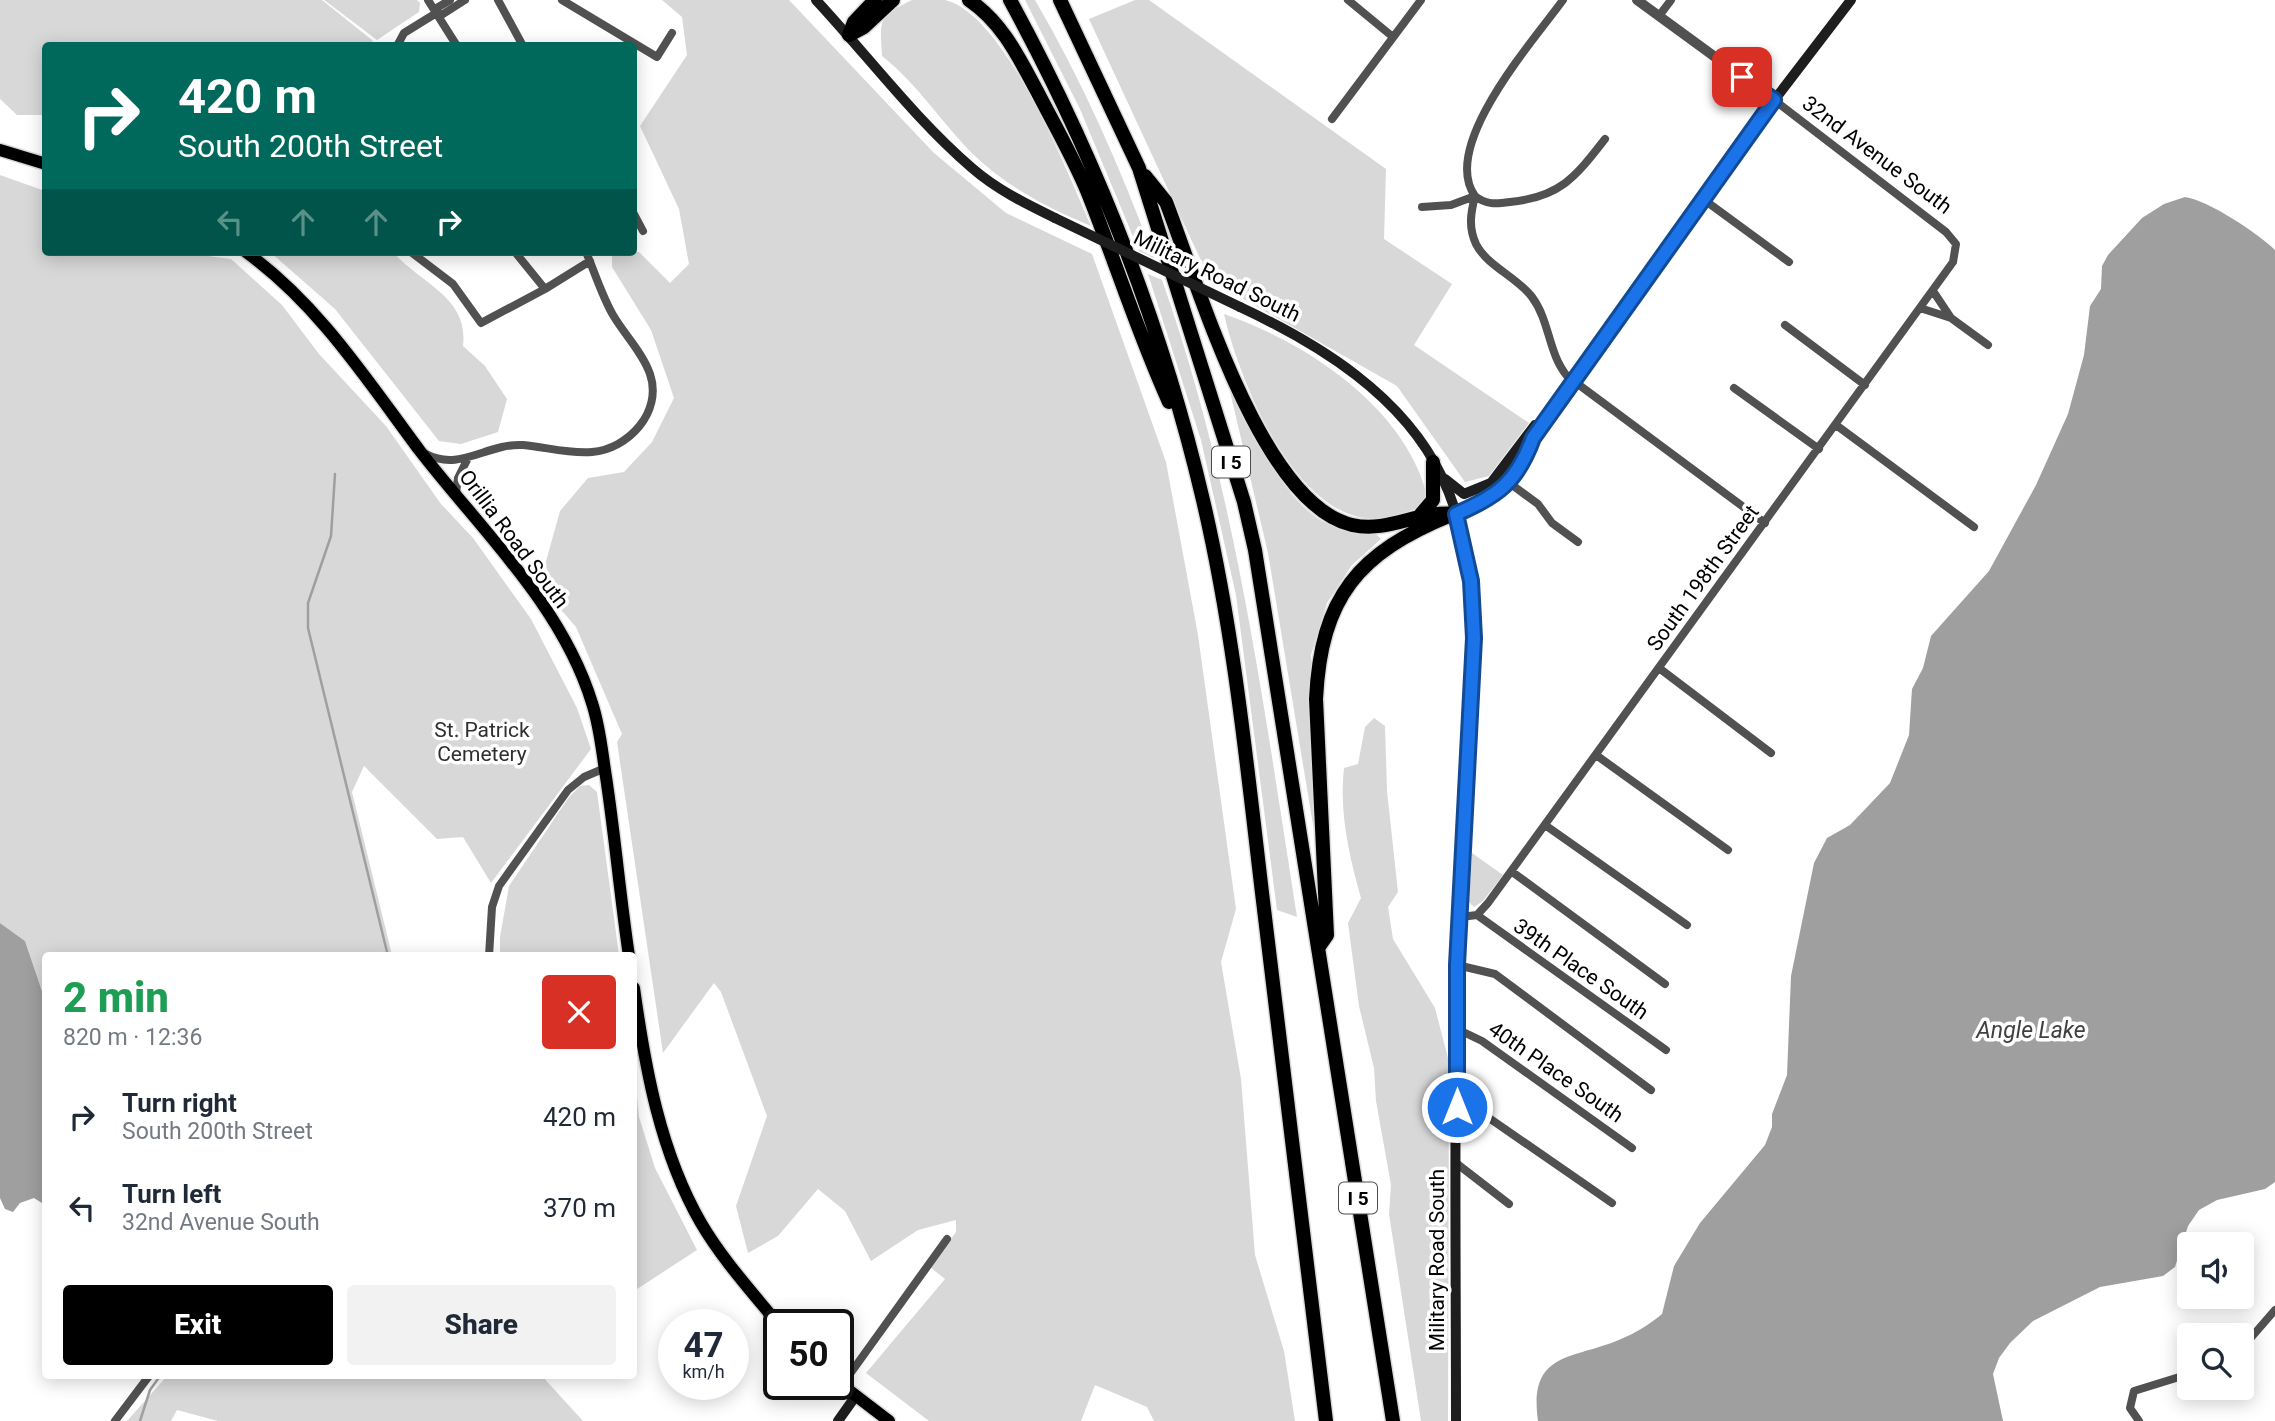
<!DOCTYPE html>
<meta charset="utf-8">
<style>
:root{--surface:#fff;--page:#f2f2f3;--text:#1f2937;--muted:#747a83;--accent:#000}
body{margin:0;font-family:Roboto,sans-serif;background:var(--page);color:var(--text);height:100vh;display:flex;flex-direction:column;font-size:26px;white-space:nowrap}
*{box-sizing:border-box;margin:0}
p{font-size:23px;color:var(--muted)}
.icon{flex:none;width:38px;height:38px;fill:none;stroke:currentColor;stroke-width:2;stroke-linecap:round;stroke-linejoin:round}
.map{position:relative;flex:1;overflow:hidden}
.panel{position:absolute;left:42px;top:952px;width:595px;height:427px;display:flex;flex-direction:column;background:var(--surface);border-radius:7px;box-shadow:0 4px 18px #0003}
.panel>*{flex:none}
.hud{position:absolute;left:42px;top:42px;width:595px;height:214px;border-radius:7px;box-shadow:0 4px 18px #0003;background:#00695c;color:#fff;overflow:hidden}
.fabs{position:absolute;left:2177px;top:1232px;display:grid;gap:14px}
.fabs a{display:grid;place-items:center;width:77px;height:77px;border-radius:7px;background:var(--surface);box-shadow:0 4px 18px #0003;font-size:35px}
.speed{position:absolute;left:658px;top:1309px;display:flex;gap:14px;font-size:35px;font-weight:700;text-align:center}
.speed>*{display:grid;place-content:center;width:91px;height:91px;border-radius:50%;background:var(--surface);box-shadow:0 4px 18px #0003;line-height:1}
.speed small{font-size:18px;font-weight:400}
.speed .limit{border:4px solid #111;border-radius:10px;background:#fff;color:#111}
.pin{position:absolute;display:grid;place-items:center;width:60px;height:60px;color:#fff;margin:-30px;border-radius:14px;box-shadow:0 4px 10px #0006}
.me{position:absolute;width:77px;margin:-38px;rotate:0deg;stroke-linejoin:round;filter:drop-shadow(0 0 5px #0008)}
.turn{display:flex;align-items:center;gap:24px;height:147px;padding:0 21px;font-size:32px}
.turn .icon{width:91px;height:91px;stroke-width:2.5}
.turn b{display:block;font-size:49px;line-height:60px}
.lanes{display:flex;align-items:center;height:66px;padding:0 21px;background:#0003;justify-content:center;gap:35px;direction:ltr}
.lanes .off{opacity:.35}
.round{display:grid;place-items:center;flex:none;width:74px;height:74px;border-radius:7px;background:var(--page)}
.headline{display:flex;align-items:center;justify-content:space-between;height:119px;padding:0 21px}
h1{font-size:42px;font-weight:800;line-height:52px;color:#1e9e55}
.primary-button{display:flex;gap:14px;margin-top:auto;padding:14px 21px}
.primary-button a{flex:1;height:80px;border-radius:7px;background:var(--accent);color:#fff;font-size:28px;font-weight:800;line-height:80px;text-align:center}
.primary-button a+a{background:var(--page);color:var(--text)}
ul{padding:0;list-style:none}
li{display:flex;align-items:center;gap:21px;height:91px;padding:0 21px}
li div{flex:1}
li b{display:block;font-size:26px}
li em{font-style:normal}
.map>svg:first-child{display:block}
</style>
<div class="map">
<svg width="2275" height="1421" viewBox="0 0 2275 1421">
<rect width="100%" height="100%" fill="#fff"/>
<path fill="#d8d8d8" d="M0,0H322L372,40L374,45L46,46L45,115H17L0,99Z
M324,0H417L420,3L419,12L377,40Z
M662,0H789L934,153L1006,213L1092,254L1166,462L1198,635L1236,909L1221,962L1241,1079L1255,1255L1284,1351L1295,1421H1154L1147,1407L1095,1385L1081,1421H929L866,1373L945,1279L930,1267L956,1232V1220L918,1230L871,1261L845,1211L818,1189L778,1236L748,1253L736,1206L767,1116L721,992L714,983L663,1053L617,742L622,734L576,627L556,604L561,597L545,565L560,511L588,478L624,472L652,442L674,398L651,330L612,267V252H639L670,283L689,264L679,209L640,126L687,55L682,17Z
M912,0C922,0 935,0 945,0C1005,14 1067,171 1091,226C1050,209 1007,187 975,156C942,124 918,84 882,56C880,20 877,17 912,0Z
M1025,0H1035C1083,82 1121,169 1154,258L1139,251L1080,109Z
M1135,0H1149L1386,169L1384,239L1452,284L1414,345L1529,423L1489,476L1465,482L1397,386L1210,280L1089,19Z
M0,175L45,191L46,252H177L231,259L282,305L319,354L386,426L441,504L473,538L531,619L577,708L591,749L491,883L463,837L437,839L364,766L352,792L392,955L46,956L45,1000L25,941L0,923Z
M270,252H393C421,284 469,297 463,346L485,366L507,399L498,432L461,444L439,441L335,309Z
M1148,274L1162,280C1235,486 1263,702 1297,917L1277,910L1236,595L1201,440Z
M1224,314C1305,342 1404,406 1427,495L1420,507C1399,515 1374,523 1352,515C1286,494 1238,376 1224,314Z
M1223,362C1247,413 1276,501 1330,525C1344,531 1363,534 1377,535L1381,539L1352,565L1327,603L1311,655L1317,849L1268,553Z
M1374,718L1385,726L1387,791L1398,892L1388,907L1393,939L1435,1008L1449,1062L1448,1421H1421L1389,1214L1391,1185L1376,1101L1374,1068L1359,1006L1348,923L1361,898C1349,856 1339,812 1344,768L1358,764L1365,727Z
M589,785L597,792L619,955H500V937L509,886L569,797L580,786Z
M1472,853L1503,875L1483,901L1474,907L1469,902Z
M634,1064L639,1117L655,1168L697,1250L634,1291Z
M167,1376H542L583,1421H218L177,1410L171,1421H127Z"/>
<path fill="#9f9f9f" d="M2185,197C2208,200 2259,234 2275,250V1182L2265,1189L2217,1200L2199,1210L2188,1226L2175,1267L2163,1276L2100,1287L2033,1321L2010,1343L1999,1358L1993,1374L2003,1421H1538C1528,1350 1574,1360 1621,1339C1636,1333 1650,1324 1662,1314L1674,1266L1700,1223L1765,1145L1772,1127V1114L1787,1075L1791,976L1814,863L1827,838L1850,825L1890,783L1909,735L1912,689L1923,668L1931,636L1989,571L2036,485L2068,414L2084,355L2090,306L2101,289L2102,266L2108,255L2142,218L2164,204Z
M0,923L25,941L45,1000V1205L34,1198L20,1203L13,1212L5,1209L0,1198Z"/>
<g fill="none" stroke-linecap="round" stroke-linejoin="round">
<path stroke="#9f9f9f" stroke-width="2.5" d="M335,474L331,536L308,603V628L388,956
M140,1421L150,1390L160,1376"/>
<g stroke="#dbdbdb" stroke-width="15">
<path id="primary" d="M0,150L46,164
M246,252C319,305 367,380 420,451C481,530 562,605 592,703C600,727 602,752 606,777C615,836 620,896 629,956
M634,988C645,1067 660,1152 701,1223C722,1259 752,1292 779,1325
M838,1382L889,1421"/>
</g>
<g stroke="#dbdbdb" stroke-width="17">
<path id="motorway" d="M969,0C1003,23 1019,58 1038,93C1055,126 1074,159 1088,193C1116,263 1138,334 1169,402
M1010,0C1096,158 1162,325 1203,500C1234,632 1247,767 1263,901C1284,1075 1305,1248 1326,1421
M1060,0L1139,168L1244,502L1255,550L1393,1421
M849,35L864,27L893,0
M849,35L854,22L875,0
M1145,176L1166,202C1198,284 1261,504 1352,525C1390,533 1417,510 1456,514
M1421,514L1433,500V462
M1318,948L1327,935L1316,699C1321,597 1358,553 1451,515"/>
</g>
<path stroke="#515151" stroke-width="8" d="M428,0L457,46
M498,0L523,46
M562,0L657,57L672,33
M1348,0L1393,37
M435,9L450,0
M440,16L465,0
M1659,16L1671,0
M397,46L404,33L438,12
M1332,119L1421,0
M1605,139C1576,176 1561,197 1510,202C1496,204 1486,205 1475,196C1471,212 1468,227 1476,244C1487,266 1517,277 1532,297C1550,321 1548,353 1567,376L1765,523
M1703,199L1789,262
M1422,207L1451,205L1475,196C1439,146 1535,39 1563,0
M634,214L643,231
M411,252L453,284L481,323L545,289L590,261
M515,252L545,289
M1933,291L1951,318L1988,345
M1920,308L1951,318
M1785,325L1865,385
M1734,388L1819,449
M1836,425L1974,527
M426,454C460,472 487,443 523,445C546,447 568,454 592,452C628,449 663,412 650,374C643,353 624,334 613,315C602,296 595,273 586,252
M1508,482L1538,504L1552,523L1578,542
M456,493L458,478L468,458
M1659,668L1771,753
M1596,755L1728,850
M1545,825L1687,925
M1511,871L1665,984
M1477,915L1666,1050
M1461,917L1477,915L1488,903L1953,262L1956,244L1946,232L1774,100
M489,956L492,907L499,886L568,790L584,777L605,768
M1457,965L1495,974L1651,1090
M1457,1029L1482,1041L1632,1148
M1457,1107L1489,1118L1612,1203
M1456,1163L1509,1204
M2242,1348L2275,1310
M842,1385L947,1239
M115,1421L149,1376
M2139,1421L2130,1408L2134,1391L2189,1374"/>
<path stroke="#515151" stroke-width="10" d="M1637,0L1774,100"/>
<path stroke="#1e1e1e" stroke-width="10" d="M816,0C868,56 915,119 972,168C996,189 1026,204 1055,218
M1240,307C1319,344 1403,395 1442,477C1483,563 1472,656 1467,748C1464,821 1459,895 1457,968C1454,1119 1456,1270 1456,1421
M1445,479L1464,494L1491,483L1535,425
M1456,514C1498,496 1517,482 1533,438L1769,107L1851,0
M838,1421L855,1397"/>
<use href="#primary" stroke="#000" stroke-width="12"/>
<use href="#motorway" stroke="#000" stroke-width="14"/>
<path stroke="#1e1e1e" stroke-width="10" d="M1055,218L1240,307"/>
</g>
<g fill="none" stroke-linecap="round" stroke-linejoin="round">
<g stroke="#114b97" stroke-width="18">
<path id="route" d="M1457,1107V965L1474,638L1471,581L1456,514C1498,496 1517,482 1533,438L1774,100L1742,77"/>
</g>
<use href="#route" stroke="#1a73e8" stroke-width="12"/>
</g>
<g text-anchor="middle" stroke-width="7" stroke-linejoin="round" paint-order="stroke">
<g fill="#fff" stroke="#4c4c4c" stroke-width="2">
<rect x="1212" y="446.5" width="38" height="31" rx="5"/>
<rect x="1339" y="1182.5" width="38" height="31" rx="5"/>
</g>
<g font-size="19" font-weight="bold" fill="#000">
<text x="1231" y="469">I 5</text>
<text x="1358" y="1205">I 5</text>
</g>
<g font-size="21" fill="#000" stroke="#fff">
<text transform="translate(1877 155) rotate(37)" y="7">32nd Avenue South</text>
<text transform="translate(1217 276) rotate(26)" y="7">Military Road South</text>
<text transform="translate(514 539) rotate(53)" y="7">Orillia Road South</text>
<text transform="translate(1703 578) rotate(-54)" y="7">South 198th Street</text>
<text transform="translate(1581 969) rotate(35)" y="7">39th Place South</text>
<text transform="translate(1556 1072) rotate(35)" y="7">40th Place South</text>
<text transform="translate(1437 1260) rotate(-90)" y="7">Military Road South</text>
</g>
<g font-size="21" fill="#2f2f2f" stroke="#fff">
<text x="482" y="737">St. Patrick<tspan x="482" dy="24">Cemetery</tspan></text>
</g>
<g font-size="23" font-style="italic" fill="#404040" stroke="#fff">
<text x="2031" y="1038">Angle Lake</text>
</g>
</g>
</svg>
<div class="fabs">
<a><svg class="icon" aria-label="sound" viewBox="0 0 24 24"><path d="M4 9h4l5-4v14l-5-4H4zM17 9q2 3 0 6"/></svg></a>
<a><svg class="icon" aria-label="search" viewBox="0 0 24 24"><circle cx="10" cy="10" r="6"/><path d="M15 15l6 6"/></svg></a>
</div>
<div class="speed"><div>47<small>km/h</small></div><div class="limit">50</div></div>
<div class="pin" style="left:1742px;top:77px;background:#d93025"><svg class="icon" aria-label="arrive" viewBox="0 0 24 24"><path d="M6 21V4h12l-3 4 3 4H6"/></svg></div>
<svg class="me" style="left:1457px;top:1107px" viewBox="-20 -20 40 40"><circle r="17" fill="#1a73e8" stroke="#fff" stroke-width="3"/><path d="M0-11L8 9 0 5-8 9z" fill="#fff"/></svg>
<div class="hud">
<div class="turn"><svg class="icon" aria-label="right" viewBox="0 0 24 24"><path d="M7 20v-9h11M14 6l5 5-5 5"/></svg><div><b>420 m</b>South 200th Street</div></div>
<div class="lanes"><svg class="icon off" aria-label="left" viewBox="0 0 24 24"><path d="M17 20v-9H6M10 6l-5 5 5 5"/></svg><svg class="icon off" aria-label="ahead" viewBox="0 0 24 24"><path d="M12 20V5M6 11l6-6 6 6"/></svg><svg class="icon off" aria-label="ahead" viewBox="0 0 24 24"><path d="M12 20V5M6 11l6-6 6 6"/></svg><svg class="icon" aria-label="right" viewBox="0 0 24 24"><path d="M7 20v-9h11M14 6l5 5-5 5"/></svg></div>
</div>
<section class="panel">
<div class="headline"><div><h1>2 min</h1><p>820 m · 12:36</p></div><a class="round" style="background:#d93025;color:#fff"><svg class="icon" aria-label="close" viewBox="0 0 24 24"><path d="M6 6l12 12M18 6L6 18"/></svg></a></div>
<ul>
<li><svg class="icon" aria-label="right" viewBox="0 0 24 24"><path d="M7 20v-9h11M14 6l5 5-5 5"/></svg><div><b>Turn right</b><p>South 200th Street</p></div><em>420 m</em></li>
<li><svg class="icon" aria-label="left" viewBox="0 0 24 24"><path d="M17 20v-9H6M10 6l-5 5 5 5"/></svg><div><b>Turn left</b><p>32nd Avenue South</p></div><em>370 m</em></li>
</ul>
<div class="primary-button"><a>Exit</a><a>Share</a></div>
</section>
</div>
